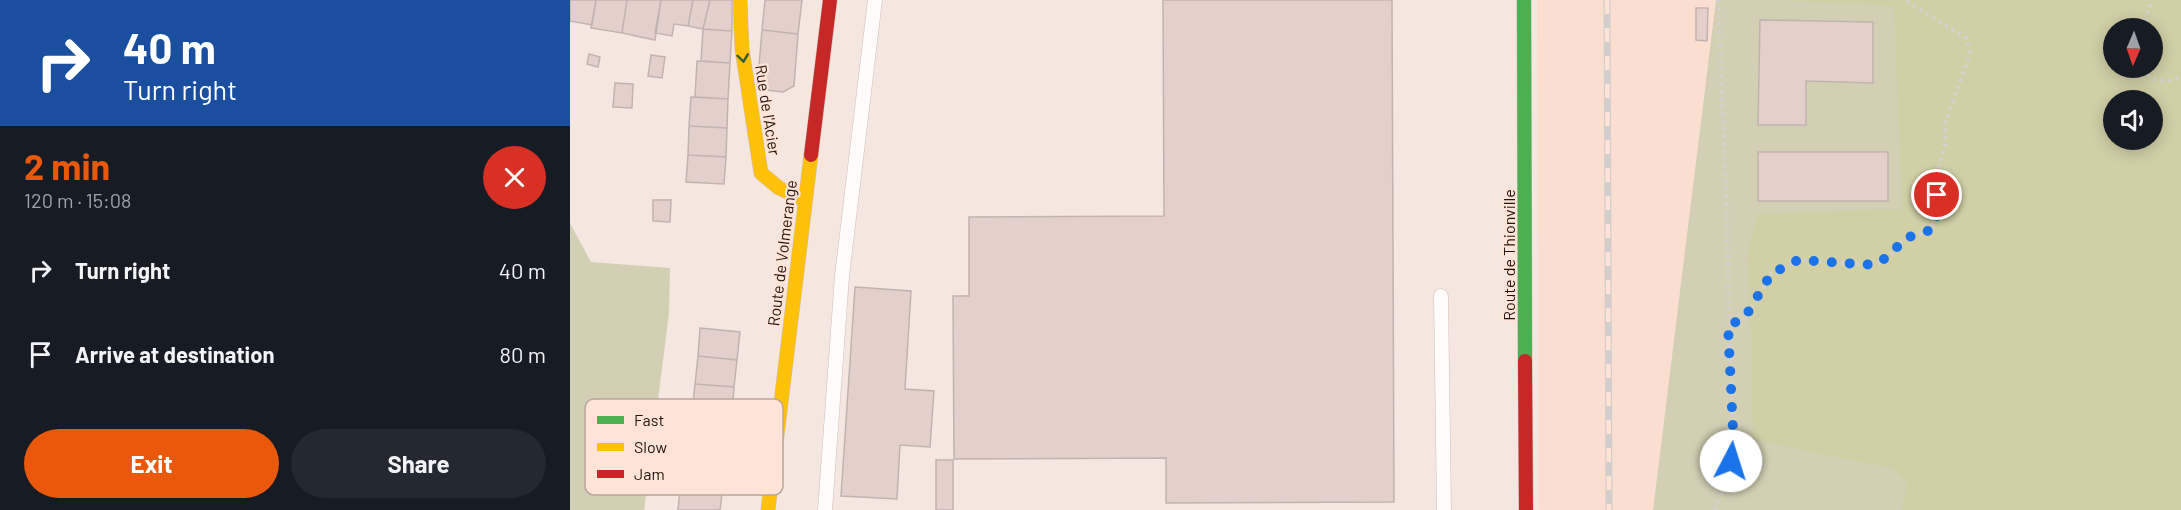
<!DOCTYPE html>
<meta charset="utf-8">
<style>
:root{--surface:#171b24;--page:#242831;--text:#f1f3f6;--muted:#9ea1a6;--accent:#ea580c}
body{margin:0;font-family:Barlow,sans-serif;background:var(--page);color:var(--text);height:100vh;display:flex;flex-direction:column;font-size:22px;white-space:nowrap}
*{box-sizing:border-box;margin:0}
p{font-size:20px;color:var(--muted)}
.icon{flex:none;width:33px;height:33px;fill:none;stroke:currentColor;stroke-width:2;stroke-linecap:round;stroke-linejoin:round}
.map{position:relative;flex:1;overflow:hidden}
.sheet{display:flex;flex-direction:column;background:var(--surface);width:570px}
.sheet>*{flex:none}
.guide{background:#1a4fa0;color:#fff;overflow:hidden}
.needle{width:39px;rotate:182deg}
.fabs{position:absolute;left:1533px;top:18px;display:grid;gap:12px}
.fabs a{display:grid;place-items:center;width:60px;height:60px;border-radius:50%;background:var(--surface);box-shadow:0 3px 15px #0003;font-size:30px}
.pin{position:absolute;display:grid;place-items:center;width:51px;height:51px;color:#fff;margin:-26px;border:3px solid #fff;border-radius:50%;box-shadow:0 2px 6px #0007}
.me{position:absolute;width:66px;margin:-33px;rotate:5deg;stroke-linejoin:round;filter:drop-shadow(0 0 4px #0008)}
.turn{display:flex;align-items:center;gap:21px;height:126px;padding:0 24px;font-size:27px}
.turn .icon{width:78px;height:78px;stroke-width:2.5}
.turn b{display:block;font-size:42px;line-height:51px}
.round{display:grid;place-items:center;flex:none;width:63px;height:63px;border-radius:32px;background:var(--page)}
.summary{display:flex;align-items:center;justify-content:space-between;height:102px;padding:0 24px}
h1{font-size:36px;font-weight:700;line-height:45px;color:var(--accent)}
.button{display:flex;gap:12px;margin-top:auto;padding:12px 24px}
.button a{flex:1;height:69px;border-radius:36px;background:var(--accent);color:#fff;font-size:24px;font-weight:700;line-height:69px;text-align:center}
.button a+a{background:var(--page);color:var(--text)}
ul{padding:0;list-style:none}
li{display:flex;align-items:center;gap:18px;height:84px;padding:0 24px}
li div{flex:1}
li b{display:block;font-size:22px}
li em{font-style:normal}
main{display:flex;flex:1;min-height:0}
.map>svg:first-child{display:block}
</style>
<main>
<section class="sheet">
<div class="guide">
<div class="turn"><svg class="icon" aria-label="right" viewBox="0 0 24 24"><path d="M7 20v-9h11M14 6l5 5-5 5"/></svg><div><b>40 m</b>Turn right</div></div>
</div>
<div class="summary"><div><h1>2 min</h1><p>120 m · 15:08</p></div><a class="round" style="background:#d93025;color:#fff"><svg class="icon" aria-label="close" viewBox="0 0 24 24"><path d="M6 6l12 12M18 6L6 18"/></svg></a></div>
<ul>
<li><svg class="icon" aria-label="right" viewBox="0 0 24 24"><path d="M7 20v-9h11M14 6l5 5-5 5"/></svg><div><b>Turn right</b></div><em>40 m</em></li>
<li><svg class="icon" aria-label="arrive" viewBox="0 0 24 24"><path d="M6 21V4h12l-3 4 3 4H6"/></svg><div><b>Arrive at destination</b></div><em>80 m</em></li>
</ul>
<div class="button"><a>Exit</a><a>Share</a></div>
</section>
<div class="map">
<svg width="1611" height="510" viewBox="0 0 1611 510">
<rect width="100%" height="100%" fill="#f5e6df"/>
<path fill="#fadecf" d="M967,0H1146L1083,510H969Z"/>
<path fill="#d2cfb4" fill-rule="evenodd" d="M1146,0H1611V510H1083ZM1544,28H1582V68H1544ZM1544,100H1582V140H1544Z
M0,223L21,262L100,268L99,313L74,510H0Z"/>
<path fill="#d1cfa6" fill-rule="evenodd" d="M1204,0H1611V510H1332L1337,483L1322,468L1250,454L1183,439L1182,352L1177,257L1187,214L1332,209L1324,6ZM1544,28H1582V68H1544ZM1544,100H1582V140H1544Z"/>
<path fill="#e4cfca" stroke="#c1b3af" stroke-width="1.5" d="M0,0H26L22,25L0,21Z
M26,0H57L52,33L21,28Z
M57,0H91L85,40L52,33Z
M91,0H123L118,26L104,24L102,36L85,33Z
M123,0H140L133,29L118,26Z
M140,0H162V31L133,29Z
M195,0H232L228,34L192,30Z
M593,0H822L824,502L596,503V458L384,459L383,296H399V217L594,216Z
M1126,8H1138L1137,41L1126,40Z
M1190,20L1303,22V83L1236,81V125H1188Z
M133,29L162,31L160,63L131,61Z
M192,30L228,34L224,86L213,92L187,89Z
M19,54L30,57L28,67L17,64Z
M81,55L95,57L92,78L78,76Z
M127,61L160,63L158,99L125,97Z
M45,83L63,84L62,108L43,107Z
M121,97L158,99L157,128L119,126Z
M119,126L157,128L156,157L118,155Z
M1188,152H1318V201H1188Z
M118,155L156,157L154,184L116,182Z
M83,200H101L100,222L83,221Z
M285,287L341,291L335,389L364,391L360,447L330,445L327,499L271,496Z
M130,328L170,332L167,360L128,356Z
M128,356L167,360L164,387L125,384Z
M125,384L164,387L162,416L122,412Z
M366,460H383V510H366Z
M111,480L153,485L150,510H108Z"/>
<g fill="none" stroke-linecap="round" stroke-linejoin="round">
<g stroke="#cec1bb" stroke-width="15">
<path id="lane" d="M871,296L874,510
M255,510L272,276L305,0"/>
</g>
<g stroke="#cec1bb" stroke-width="15">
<path id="fast" d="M954,0L955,361"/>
</g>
<g stroke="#cec1bb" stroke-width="15">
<path id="slow" d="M170,0L172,49L191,173L209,188L235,200
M198,510L241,155"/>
</g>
<g stroke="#cec1bb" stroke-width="15">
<path id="jam" d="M241,155L260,0
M955,361L956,510"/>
</g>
<path stroke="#d5d0ce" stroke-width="4" stroke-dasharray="3 4.5" stroke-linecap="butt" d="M1572,28L1582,0
M1573,68C1580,83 1598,84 1611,76
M1159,325L1175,319L1201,274L1228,260L1304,265L1322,254L1333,239L1358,231L1367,217V172L1375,146V123L1400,54L1396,38L1335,0
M1145,510L1161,461L1163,430L1159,325L1157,216L1148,0"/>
<use href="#lane" stroke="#fefbfa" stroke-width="14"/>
<use href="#fast" stroke="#4caf50" stroke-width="14"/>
<use href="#slow" stroke="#ffc107" stroke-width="14"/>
<use href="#jam" stroke="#c62828" stroke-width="14"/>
<g stroke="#d2cecc" stroke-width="7">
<path id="rail" d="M1037,0L1039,510"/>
</g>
<use href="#rail" stroke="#fee3d6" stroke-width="4.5" stroke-dasharray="14" stroke-linecap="butt"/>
</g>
<defs><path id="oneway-chevron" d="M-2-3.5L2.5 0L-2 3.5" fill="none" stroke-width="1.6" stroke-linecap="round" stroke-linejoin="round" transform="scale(1.5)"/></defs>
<use stroke="#335a2c" href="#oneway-chevron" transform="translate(173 58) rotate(82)"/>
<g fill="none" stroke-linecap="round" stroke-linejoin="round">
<path stroke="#1a73e8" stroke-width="10" stroke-dasharray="0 18" d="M1161,461L1163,430L1158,325L1174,319L1201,274L1228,260L1304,265L1322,254L1333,239L1358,231L1367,218V195"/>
</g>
<g text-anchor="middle" stroke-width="4.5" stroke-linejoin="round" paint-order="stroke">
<g font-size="16" fill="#1f140e" stroke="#fee3d6">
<text transform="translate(198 110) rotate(81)" y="6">Rue de l'Acier</text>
<text transform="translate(212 253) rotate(-83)" y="6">Route de Volmerange</text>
<text transform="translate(939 255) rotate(-90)" y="6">Route de Thionville</text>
</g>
</g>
<rect x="15" y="399" width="198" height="96" rx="9" fill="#fee3d6" stroke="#bba59a" stroke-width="1.5"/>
<rect x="27" y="416" width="27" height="8" fill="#4caf50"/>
<rect x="27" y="443" width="27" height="8" fill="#ffc107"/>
<rect x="27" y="470" width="27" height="8" fill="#c62828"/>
<g font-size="16" fill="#1f140e">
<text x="64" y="426">Fast</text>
<text x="64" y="453">Slow</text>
<text x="64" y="480">Jam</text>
</g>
</svg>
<div class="fabs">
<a><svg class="needle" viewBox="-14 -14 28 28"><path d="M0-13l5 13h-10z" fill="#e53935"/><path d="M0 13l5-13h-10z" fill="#9ea1a6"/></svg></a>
<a><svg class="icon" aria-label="sound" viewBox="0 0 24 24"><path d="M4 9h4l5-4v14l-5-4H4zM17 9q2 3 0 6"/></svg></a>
</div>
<div class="pin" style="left:1367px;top:195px;background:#d93025"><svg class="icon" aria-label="arrive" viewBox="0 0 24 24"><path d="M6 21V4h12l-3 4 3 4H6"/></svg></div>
<svg class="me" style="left:1161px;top:461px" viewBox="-20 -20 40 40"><circle r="19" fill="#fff"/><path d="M0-13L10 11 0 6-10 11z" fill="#1a73e8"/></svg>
</div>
</main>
